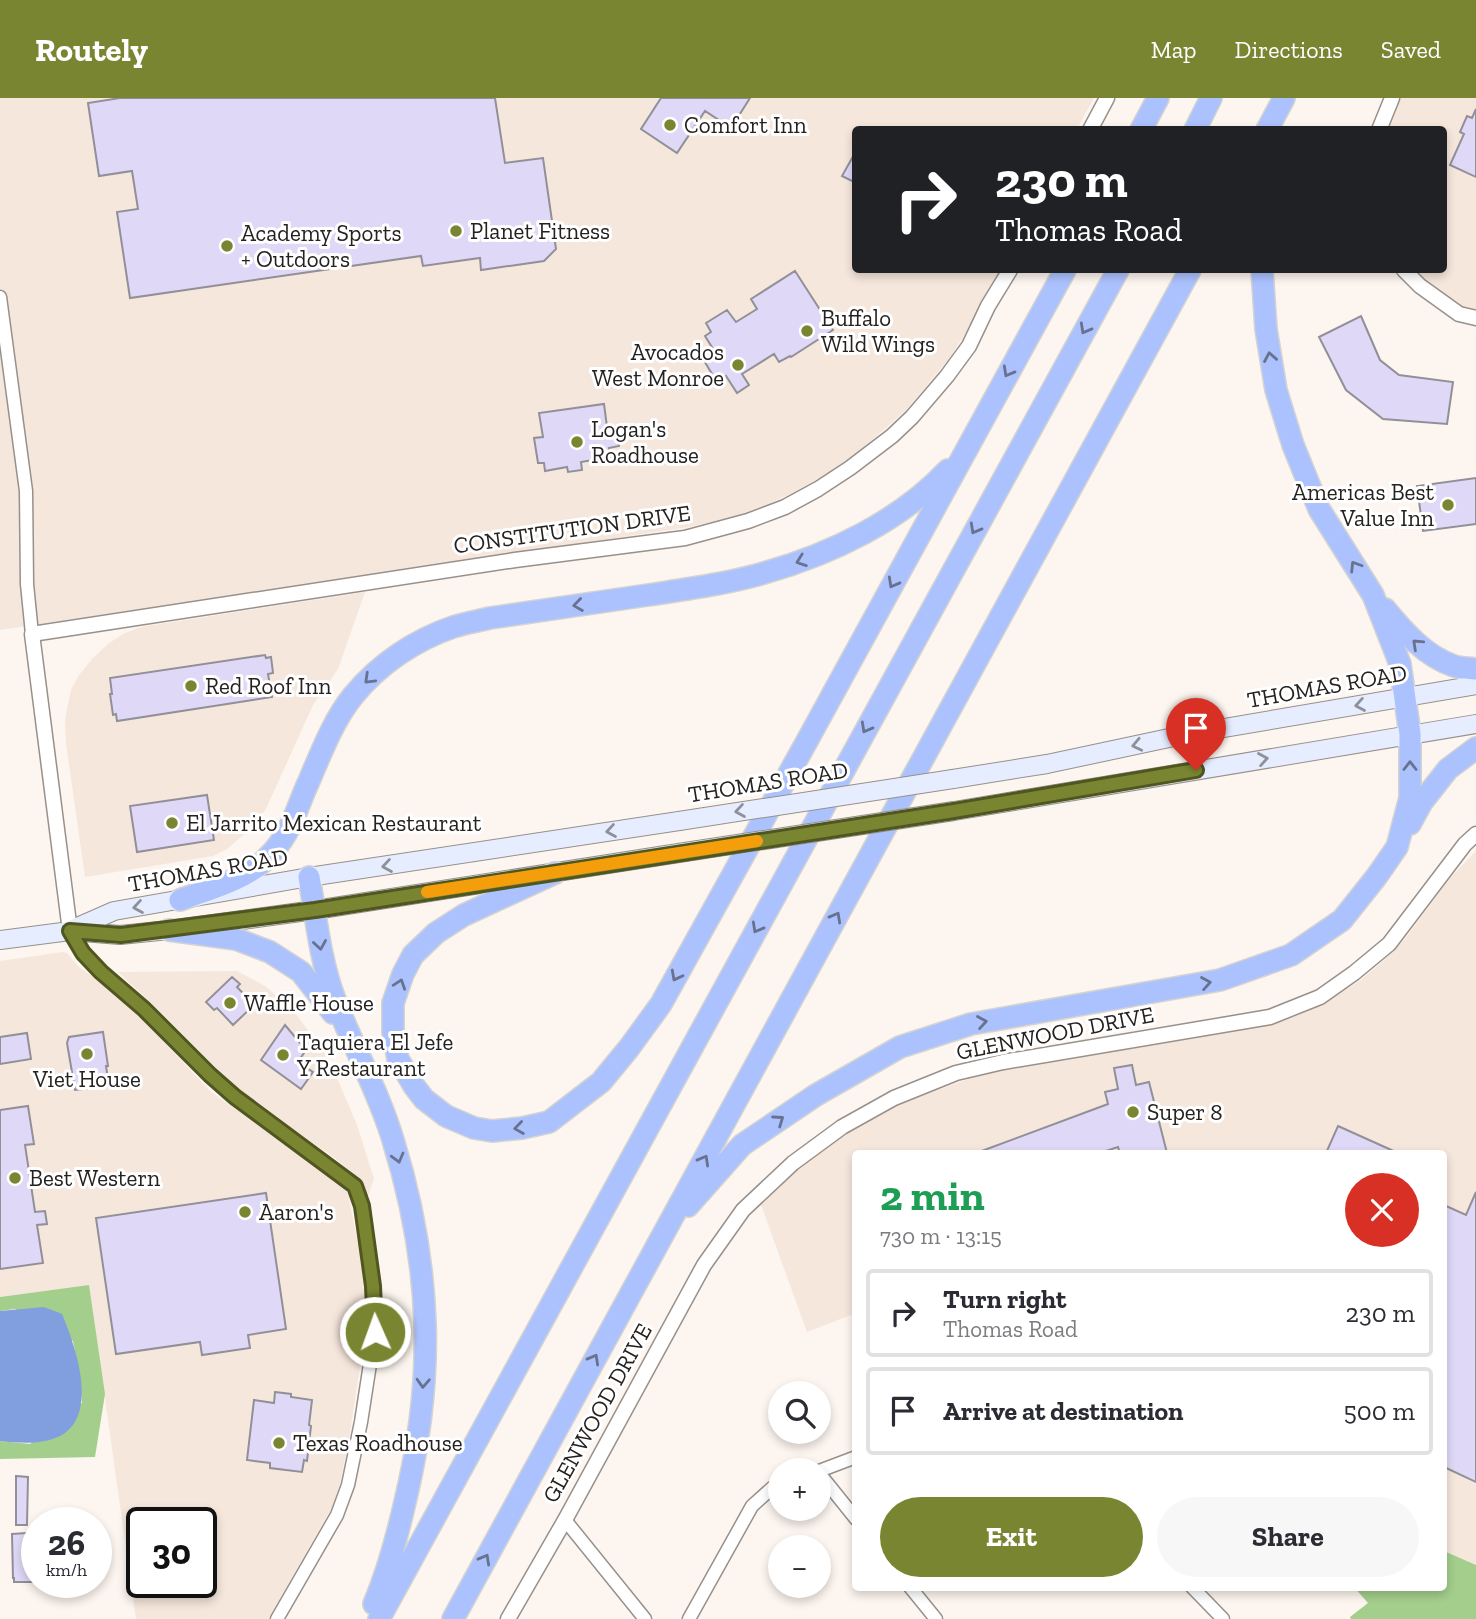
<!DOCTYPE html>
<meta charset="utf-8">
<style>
:root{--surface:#fff;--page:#f7f7f7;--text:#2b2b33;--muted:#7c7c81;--line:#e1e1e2;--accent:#7a8532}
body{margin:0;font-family:"Zilla Slab",serif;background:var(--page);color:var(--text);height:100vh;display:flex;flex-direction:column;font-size:26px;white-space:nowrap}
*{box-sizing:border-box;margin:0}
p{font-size:23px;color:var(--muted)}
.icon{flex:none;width:38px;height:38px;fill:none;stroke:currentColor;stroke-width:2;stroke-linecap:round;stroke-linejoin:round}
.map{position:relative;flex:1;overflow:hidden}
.panel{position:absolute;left:852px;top:1052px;width:595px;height:441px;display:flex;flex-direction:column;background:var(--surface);border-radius:7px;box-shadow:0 4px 10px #0003}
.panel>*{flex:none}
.guide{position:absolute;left:852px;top:28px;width:595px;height:147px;border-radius:7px;box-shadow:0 4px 10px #0003;background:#202124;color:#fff;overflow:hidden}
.fabs{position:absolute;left:768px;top:1283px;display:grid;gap:14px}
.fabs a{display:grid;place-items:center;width:63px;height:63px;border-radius:50%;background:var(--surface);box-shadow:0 4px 10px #0003;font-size:35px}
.speed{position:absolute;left:21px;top:1409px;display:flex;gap:14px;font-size:35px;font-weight:700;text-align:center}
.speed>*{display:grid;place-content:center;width:91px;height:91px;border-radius:50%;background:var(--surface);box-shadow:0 4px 10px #0003;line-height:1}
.speed small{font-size:18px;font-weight:400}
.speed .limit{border:4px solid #111;border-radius:10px;background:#fff;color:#111}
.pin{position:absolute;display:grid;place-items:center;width:60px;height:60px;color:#fff;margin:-72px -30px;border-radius:50% 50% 50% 0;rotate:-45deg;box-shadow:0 0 7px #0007}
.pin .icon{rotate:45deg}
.me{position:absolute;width:77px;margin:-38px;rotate:358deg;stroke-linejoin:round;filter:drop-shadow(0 0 5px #0008)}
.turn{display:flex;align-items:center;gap:24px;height:147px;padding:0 28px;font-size:32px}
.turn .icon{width:91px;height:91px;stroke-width:2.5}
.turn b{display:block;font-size:49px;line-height:60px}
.round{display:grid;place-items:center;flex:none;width:74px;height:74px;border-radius:37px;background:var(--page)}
.headline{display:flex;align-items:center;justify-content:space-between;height:119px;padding:0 28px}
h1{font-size:42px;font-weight:700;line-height:52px;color:#1e9e55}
.action{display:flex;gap:14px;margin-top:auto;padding:14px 28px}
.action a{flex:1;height:80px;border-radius:42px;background:var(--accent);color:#fff;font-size:28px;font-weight:700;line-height:80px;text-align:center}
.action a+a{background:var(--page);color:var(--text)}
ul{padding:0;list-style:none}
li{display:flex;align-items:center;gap:21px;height:88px;margin:0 14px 10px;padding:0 14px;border:4px solid var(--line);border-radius:7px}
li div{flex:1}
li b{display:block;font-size:26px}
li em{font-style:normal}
header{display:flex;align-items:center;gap:42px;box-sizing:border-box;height:98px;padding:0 35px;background:var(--accent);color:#fff}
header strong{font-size:33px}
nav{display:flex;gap:38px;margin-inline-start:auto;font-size:24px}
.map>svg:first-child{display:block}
</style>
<header>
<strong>Routely</strong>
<nav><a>Map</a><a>Directions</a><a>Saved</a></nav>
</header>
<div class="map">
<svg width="1476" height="1521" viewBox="0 0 1476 1521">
<rect width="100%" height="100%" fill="#fdf5ef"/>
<path fill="#f6e7dd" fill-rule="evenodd" d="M0,0H1094L1077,31L856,32V172H1001L967,233L948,262L906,312L863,350L828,375L792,395L770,405L736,418L689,429L0,532Z
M1399,0H1476V216L1438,196L1412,172H1444V32H1385Z
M365,494L338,571L313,607L266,711L248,733L227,751L213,758L85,779L66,645L65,621L71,592L79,577L93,560L109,545L125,535L141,529Z
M1476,753V1467L1444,1453V1055H856V1215L807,1234L760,1104L784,1082L833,1043L898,1006L994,972L1199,940L1312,911L1357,885L1381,865L1405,841L1451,779Z
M63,854L67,855L79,869L98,882L134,912L210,993L344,1089L348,1096L360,1156L364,1192L365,1235L349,1341L340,1385L332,1409L268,1521H136L89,1187L0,1199V863ZM142,1424H201V1484H142Z
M237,873L265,888L293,912L329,961L357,1027L374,1081L367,1101L355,1078L336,1061L237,992L167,920L118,874Z"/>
<path fill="#a4ce8c" d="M89,1187L105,1296L95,1359L0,1361V1343L30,1346L82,1305L79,1276L73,1243L15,1211L0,1213V1199Z
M1444,1453L1476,1467V1521H1351L1350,1519L1368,1505L1354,1489H1444Z"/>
<path fill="#819fdf" d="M44,1209L62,1216C75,1247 100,1317 60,1338C41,1347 20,1345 0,1343V1213Z"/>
<path fill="#dfd9f7" stroke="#919098" stroke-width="2" d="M120,0H495L505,65L543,60L556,151L544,163L481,172L480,160L423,168L421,158L130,200L117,114L138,111L132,73L99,78L88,5Z
M661,0H750L731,30L705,13L677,55L641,31Z
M1476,11V79L1450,67L1464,36L1460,34L1467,18L1472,20Z
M856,53V85L842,78Z
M795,173L833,232L791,259L790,258L779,264L774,256L742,276L749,287L737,295L726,278L717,284L703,261L715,254L705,238L711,234L706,225L727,212L736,224L757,211L751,201Z
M1361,218L1380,262L1399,277L1453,284L1447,326L1383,321L1346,292L1319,239Z
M604,306L607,329L616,328L619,348L609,350L610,359L581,364L582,372L568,374L567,369L545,373L544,365H538L534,340L543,339L539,315Z
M1476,380V426L1423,433L1417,388Z
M265,557L266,560L271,559L273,575L268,576L272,599L117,623L116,616L113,617L110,596H112L110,580Z
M207,697L214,742L137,754L130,708Z
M232,879L240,886L237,889L254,907L233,927L217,910L214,912L206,904Z
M285,927L306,952L298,964L313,974L301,991L261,962Z
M103,934L108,968H106L109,988L75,992L67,945L69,939Z
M27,935L31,961L0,966V939Z
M1132,967L1136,987L1149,984L1167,1055H1120L1118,1049L1100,1055H979V1054L1108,1006L1105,994L1118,991L1114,970Z
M28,1008L34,1046L25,1047L35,1114L45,1113L47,1126L37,1127L43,1165L0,1171V1012Z
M1338,1028L1398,1055H1326Z
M1476,1094V1384L1444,1369V1107L1466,1117Z
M266,1095L286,1231L248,1237L250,1250L202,1257L200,1244L116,1256L96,1120Z
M275,1294L291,1296V1299L312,1302L309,1327L311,1328L307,1363L304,1362L302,1374L270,1370V1365L247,1362L254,1302L274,1305Z
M16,1378L28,1379L27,1427H16Z
M27,1435V1437H37V1484H14V1480H13L12,1436Z"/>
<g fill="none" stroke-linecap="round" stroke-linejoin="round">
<g stroke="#97908b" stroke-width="15">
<path id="minor" d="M0,199L26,393L27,486L32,536
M70,833L83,855L101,874L143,911L210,977L235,999L348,1082L355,1088L360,1098L373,1188L375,1234L361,1324L348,1387L337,1417L277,1521
M819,1373L856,1359
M819,1375L856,1421
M565,1422L645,1521
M910,1489L936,1521
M1192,1489L1223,1521
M689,1521L752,1408L772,1390L780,1387"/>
</g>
<g stroke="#97908b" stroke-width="17">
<path id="tertiary" d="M1090,32L1107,0
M1379,32L1392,0
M1404,172L1420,188L1459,216L1476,220
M70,833L32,536L515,462L685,440L748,423L785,409L818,391L850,370L892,338L912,319L947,278L969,248L988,208L1010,172
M508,1521L565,1422L704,1167L743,1112L793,1065L842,1029L894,1000L956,975L1003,964L1270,919L1320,899L1354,875L1389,846L1465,746L1476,736"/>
</g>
<g stroke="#97908b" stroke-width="20">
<path id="secondary" d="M953,681L1047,666L1183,637L1476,587
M954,713L1476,626
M73,831L114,813L309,779L679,723
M0,842L70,833L120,837L169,832L315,812L685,754"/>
</g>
<g stroke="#d3d3d2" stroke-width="24">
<path id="motorway" d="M1141,32L1158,0
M1195,32L1211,0
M1267,32L1284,0
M1385,511C1404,534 1425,558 1454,568C1460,570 1469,570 1476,571
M1410,726L1422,704L1448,671L1476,650
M555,775L464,817L436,835L413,857L403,876L393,905V934L398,961L414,988L424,1001L446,1018L474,1030L492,1033L522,1030L549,1024L601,984L629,950L661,906L807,643L1065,172
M309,779C316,819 320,861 334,899C352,947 378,992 393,1042C411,1100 423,1163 425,1225C427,1285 419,1346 405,1404C397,1439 388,1473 374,1506
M180,802C207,792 245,782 266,761C292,736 295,713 309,683C321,655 334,621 353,598C379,566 415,542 453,529C465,525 478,523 490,520C542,512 595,505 648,497C687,491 726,486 764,475C831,456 900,423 948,372
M169,832L236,841L270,854L301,874L333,915
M688,1108L742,1047L816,997L900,949L971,926L1220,882L1291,857L1342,822L1377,778L1397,749L1410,700V636L1400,566L1373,497L1319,411L1293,347L1276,292L1266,231L1262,172
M379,1521L1118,172
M453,1521L1190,172"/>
</g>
<use href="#minor" stroke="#fff" stroke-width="12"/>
<use href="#tertiary" stroke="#fff" stroke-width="14"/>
<use href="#secondary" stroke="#e6edff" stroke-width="18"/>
<use href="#motorway" stroke="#acc2ff" stroke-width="21"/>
<g stroke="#97908b" stroke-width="20" stroke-linecap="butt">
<path id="secondary-bridge" d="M679,723L953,681
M685,754L954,713"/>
</g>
<use href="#secondary-bridge" stroke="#e6edff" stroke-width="18"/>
</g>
<defs><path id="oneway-chevron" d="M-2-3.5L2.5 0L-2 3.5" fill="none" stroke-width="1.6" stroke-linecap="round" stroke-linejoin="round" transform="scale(1.75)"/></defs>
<g stroke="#68728f">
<use href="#oneway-chevron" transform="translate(1085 231) rotate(119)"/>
<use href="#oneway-chevron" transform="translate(1270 259) rotate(-100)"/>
<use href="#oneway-chevron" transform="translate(1008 274) rotate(119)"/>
<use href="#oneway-chevron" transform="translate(975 431) rotate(119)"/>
<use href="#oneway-chevron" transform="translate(801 463) rotate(160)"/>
<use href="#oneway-chevron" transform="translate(1355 468) rotate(-122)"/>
<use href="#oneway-chevron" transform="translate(893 485) rotate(119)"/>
<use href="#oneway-chevron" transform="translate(578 507) rotate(172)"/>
<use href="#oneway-chevron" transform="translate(1417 546) rotate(-137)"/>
<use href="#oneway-chevron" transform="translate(369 581) rotate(136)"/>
<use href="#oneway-chevron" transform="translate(866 630) rotate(119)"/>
<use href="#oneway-chevron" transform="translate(1410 668) rotate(-90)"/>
<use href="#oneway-chevron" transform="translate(836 819) rotate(-61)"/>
<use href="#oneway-chevron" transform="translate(757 830) rotate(119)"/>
<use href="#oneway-chevron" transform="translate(320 847) rotate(81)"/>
<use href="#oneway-chevron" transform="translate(676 878) rotate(118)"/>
<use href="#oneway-chevron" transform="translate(1206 885) rotate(-10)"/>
<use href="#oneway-chevron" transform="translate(400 886) rotate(-71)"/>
<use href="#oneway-chevron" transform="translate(982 924) rotate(-10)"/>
<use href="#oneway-chevron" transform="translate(779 1022) rotate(-35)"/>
<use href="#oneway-chevron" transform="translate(519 1030) rotate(172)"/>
<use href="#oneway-chevron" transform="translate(398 1060) rotate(75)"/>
<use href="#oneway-chevron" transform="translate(704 1062) rotate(-61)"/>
<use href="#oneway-chevron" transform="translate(594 1261) rotate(-61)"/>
<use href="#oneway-chevron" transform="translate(423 1285) rotate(93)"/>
<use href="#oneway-chevron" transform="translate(485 1461) rotate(-61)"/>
</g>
<g stroke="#8f919a">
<use href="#oneway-chevron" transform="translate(1360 607) rotate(170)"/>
<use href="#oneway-chevron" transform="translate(1137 647) rotate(168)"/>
<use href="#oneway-chevron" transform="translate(1263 661) rotate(-10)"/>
<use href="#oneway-chevron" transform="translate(740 713) rotate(171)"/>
<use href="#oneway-chevron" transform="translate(611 733) rotate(171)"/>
<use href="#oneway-chevron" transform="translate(387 768) rotate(171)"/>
<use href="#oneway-chevron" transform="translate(138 809) rotate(171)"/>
</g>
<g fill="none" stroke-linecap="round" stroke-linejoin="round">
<g stroke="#4f5620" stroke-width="18">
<path id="route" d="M375,1234L373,1188L362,1108L355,1088L235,999L210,977L144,911L101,874L83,855L70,833L121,837L315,812L954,713L1196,672"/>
</g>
<use href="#route" stroke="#7a8532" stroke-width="12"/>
<path stroke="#f59e0b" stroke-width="12" d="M427,794L757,743"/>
</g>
<g fill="#7a8532" stroke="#fff" stroke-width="2.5">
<circle cx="670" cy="27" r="7"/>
<circle cx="456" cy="133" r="7"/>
<circle cx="227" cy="148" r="7"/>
<circle cx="807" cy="233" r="7"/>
<circle cx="738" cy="267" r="7"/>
<circle cx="577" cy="344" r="7"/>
<circle cx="1448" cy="407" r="7"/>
<circle cx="191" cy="588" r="7"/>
<circle cx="172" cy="725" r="7"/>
<circle cx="230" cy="905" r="7"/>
<circle cx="87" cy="956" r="7"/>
<circle cx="283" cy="957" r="7"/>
<circle cx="1133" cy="1014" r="7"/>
<circle cx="15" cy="1080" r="7"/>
<circle cx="245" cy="1114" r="7"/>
<circle cx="279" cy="1345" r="7"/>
</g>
<g text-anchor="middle" stroke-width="6" stroke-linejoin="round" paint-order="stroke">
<g font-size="23" fill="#24211f" stroke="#fff" text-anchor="start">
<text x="684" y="35">Comfort Inn</text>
<text x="470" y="141">Planet Fitness</text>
<text x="241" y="143">Academy Sports<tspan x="241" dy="26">+ Outdoors</tspan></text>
<text x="821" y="228">Buffalo<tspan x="821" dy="26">Wild Wings</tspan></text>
<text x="724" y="262" text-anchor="end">Avocados<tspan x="724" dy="26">West Monroe</tspan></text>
<text x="591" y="339">Logan's<tspan x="591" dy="26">Roadhouse</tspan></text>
<text x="1434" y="402" text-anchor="end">Americas Best<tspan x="1434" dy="26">Value Inn</tspan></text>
<text x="205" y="596">Red Roof Inn</text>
<text x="186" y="733">El Jarrito Mexican Restaurant</text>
<text x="244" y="913">Waffle House</text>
<text x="297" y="952">Taquiera El Jefe<tspan x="297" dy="26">Y Restaurant</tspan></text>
<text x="87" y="989" text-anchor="middle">Viet House</text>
<text x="1147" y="1022">Super 8</text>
<text x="29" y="1088">Best Western</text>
<text x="259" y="1122">Aaron's</text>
<text x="293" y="1353">Texas Roadhouse</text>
</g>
<g font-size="23" fill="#24211f" stroke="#fff">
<text transform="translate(572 431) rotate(-8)" y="8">CONSTITUTION DRIVE</text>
<text transform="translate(1327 588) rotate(-10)" y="8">THOMAS ROAD</text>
<text transform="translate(768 684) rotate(-9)" y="8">THOMAS ROAD</text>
<text transform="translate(208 772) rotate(-10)" y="8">THOMAS ROAD</text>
<text transform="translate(1055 935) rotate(-11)" y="8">GLENWOOD DRIVE</text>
<text transform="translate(597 1315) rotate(-61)" y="8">GLENWOOD DRIVE</text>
</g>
</g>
</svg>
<div class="fabs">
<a><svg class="icon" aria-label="search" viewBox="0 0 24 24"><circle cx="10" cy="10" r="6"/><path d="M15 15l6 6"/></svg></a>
<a>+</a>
<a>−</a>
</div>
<div class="speed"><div>26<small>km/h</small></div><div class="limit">30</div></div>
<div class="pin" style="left:1196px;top:672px;background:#d93025"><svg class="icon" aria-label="arrive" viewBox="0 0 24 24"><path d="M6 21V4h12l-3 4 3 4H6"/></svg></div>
<svg class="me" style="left:375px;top:1234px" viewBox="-20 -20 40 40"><circle r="17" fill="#7a8532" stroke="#fff" stroke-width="3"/><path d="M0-11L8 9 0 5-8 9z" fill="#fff"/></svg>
<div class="guide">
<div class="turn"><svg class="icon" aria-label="right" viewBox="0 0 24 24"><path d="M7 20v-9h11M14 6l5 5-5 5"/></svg><div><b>230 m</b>Thomas Road</div></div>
</div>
<section class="panel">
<div class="headline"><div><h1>2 min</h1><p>730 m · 13:15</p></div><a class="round" style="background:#d93025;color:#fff"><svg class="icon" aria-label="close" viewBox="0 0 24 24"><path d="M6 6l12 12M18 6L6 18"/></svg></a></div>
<ul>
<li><svg class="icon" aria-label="right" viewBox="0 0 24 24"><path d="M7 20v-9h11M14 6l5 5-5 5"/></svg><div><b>Turn right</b><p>Thomas Road</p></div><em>230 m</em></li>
<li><svg class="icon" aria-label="arrive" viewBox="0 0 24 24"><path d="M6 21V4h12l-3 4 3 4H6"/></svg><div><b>Arrive at destination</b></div><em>500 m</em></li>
</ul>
<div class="action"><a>Exit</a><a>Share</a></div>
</section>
</div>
